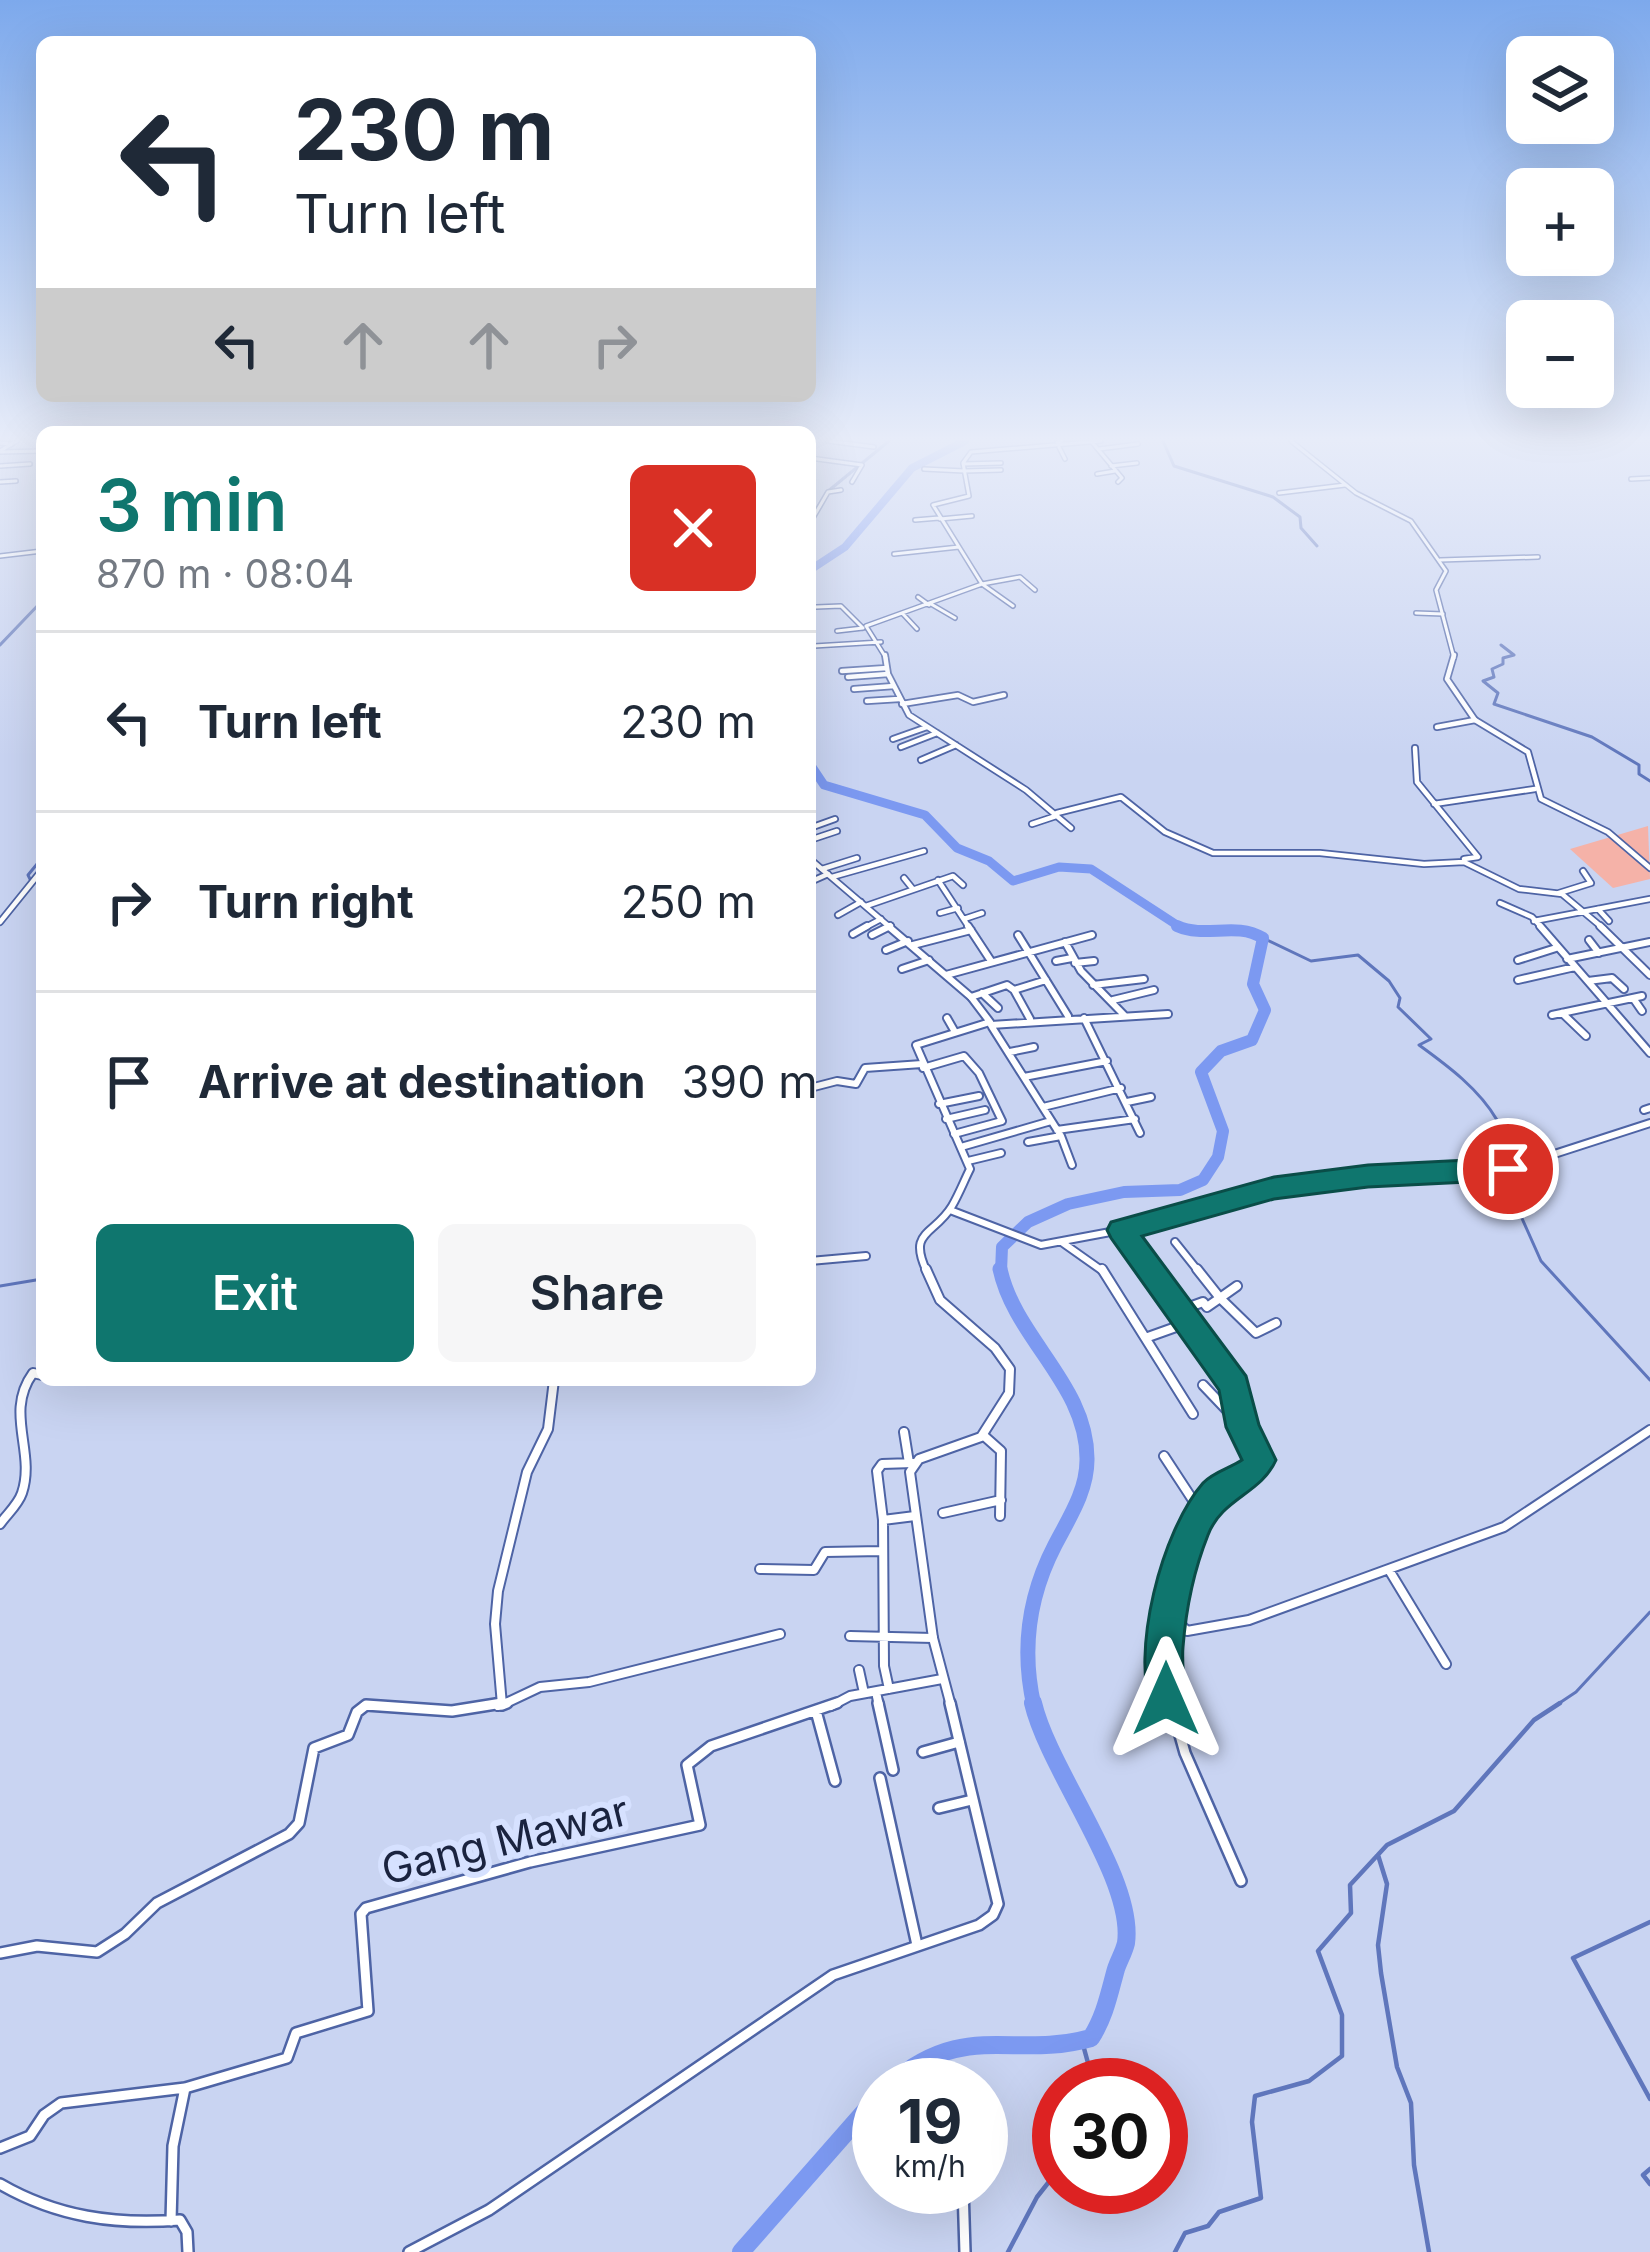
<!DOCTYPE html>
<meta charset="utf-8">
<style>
:root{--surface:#fff;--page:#f6f6f7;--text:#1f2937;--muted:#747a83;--line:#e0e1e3;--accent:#0f766e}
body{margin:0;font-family:Inter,sans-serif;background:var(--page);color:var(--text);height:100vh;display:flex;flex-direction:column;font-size:45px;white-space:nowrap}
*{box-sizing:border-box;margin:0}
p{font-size:39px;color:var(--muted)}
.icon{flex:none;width:66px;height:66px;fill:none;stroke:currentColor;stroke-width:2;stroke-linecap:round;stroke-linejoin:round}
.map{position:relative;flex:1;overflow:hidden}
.panel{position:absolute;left:36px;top:426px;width:780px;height:960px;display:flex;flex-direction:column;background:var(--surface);border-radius:18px;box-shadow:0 12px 48px #0002}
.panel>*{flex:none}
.hud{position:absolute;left:36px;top:36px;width:780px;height:366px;border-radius:18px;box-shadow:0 12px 48px #0002;background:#fff;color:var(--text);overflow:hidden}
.controls{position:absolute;left:1506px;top:36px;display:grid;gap:24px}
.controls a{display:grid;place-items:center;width:108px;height:108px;border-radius:18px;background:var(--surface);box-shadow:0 12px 48px #0002;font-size:60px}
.speed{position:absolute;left:852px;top:2058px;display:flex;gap:24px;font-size:60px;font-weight:700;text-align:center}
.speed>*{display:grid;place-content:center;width:156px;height:156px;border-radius:50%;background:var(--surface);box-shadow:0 12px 48px #0002;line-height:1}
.speed small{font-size:30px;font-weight:400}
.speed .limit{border:18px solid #d22;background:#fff;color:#111}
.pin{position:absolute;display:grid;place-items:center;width:102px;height:102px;color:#fff;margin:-51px;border:6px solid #fff;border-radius:50%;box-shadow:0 3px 12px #0007}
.me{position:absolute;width:132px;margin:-66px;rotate:0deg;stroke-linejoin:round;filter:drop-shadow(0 0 9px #0008)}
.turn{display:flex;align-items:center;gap:42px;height:252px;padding:0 60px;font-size:54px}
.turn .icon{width:156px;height:156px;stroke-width:2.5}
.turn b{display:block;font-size:84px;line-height:102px}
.lanes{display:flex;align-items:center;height:114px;padding:0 60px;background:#0003;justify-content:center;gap:60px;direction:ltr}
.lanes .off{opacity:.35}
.round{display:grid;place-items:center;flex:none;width:126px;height:126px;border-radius:18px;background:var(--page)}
.headline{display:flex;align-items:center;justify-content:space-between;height:204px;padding:0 60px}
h1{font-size:72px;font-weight:600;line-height:90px;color:var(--accent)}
.action{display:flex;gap:24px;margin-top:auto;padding:24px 60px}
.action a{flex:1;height:138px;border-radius:18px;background:var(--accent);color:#fff;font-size:48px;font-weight:600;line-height:138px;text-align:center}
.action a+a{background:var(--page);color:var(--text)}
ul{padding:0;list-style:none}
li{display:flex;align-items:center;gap:36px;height:180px;padding:0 60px;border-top:3px solid var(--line)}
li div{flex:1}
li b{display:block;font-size:45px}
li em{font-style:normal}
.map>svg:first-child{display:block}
</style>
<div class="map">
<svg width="1650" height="2252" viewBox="0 0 1650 2252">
<rect width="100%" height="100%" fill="#c9d4f2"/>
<path fill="#f5b2a8" d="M1648,826L1650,879L1613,888L1570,849Z"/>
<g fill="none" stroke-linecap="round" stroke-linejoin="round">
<path stroke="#5f76bc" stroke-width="3" d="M1163,441L1174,466L1273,497L1300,517L1301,528L1317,546
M827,492L889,441
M810,519L822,500
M0,645L42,601
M1501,645L1514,655L1503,658V664L1492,669L1494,677L1483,681L1498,693L1494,704L1592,737L1639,765V774L1650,781
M42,698V703
M31,881L28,875L42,858
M1263,938L1311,961L1358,955L1389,981L1400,998L1398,1007L1431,1039L1419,1045C1448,1066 1479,1089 1497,1120C1508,1138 1507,1156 1522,1172L1516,1205L1541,1261L1650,1380
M0,1286L42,1279
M1555,1706L1576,1692L1650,1612"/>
<path stroke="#5f76bc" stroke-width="4.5" d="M1378,1855L1387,1884L1378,1945L1381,1973L1397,2067L1411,2103L1414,2165L1429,2252
M1650,1922L1573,1958L1650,2099
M1082,2041L1094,2085
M1650,2169L1643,2175L1650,2184
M1008,2252L1037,2197L1059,2169
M1175,2252L1185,2233L1208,2226L1219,2212L1261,2198L1252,2122L1255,2096L1309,2081L1342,2056V2015L1318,1951L1351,1913L1350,1885L1387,1845L1454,1811L1534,1720L1560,1703"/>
<path stroke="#7c99f1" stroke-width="8" d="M810,570L845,547L912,468L965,441"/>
<path stroke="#7c99f1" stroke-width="9" d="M810,764L824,785L925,815L957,848L989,861L1013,881L1059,867L1091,869L1183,929"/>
<path stroke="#7c99f1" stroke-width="12" d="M1001,1272L1002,1247L1028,1222L1068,1204L1124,1192L1180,1190L1203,1180L1218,1157L1223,1131L1201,1072L1221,1051L1252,1040L1265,1010L1253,984L1263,938C1235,921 1206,939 1177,926"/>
<path stroke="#7c99f1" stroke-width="15" d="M1000,1269C1015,1339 1088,1385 1087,1460C1087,1491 1069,1518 1055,1545C1028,1597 1021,1649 1034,1706"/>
<path stroke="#7c99f1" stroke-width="18" d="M889,2085C966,2019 1012,2060 1091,2038C1105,2016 1109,1994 1116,1969C1119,1960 1124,1952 1126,1943C1135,1879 1049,1771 1033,1703
M741,2252L879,2095"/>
<g stroke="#4e64a5" stroke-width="6">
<path id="minor-far4" d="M828,441L874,447
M1091,441L1122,478L1118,482
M1057,442L1062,441
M0,443L12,444
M1059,447L1065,459
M1099,449L1138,444
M0,452L42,451
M810,458L862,465L852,482
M963,464L1001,463
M0,466L30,464
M1111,466L1137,463
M924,469L964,471
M964,471L1001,470
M1097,474L1115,471
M1631,479L1650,478
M0,482L16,481
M1279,493L1345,485
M940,519L972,516
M915,520L939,518
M810,523L828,492L841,490
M894,554L959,547
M0,556L42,551
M1440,560L1538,557
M918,597L929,605
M931,604L955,618
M1013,606L982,584L1020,577L1035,590
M816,607L841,606L863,628
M1416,613L1443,614
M903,614L917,629
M837,631L863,628
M814,646L881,642
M886,658L866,626L982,584L933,505L969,496L963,463L971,452L1101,441"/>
</g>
<g stroke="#4e64a5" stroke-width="8">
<path id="minor-far3" d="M885,655L888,674L909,715L1026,790L1071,828
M842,671L887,668
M848,677L888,674
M854,689L894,686
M867,701L899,699
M902,704L958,695L973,702L1004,695
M1437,727L1475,720
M893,739L927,727
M901,747L937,733
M1415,748L1417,782L1478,857L1464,859
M921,760L956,745
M1434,804L1535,789
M1057,813L1121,797L1165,832L1213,853H1320L1424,864L1464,862L1519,889L1562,894L1604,929
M1032,824L1056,816
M810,828L835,819
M810,840L837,831
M822,869L857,858
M832,877L924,851
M904,878L912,888
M938,880L970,929
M810,882L828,874
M1559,893L1591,883L1583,871
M1500,903L1532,917L1543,929
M866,906L953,876L963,885
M1598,909L1609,921
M940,913L958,908
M838,915L861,902
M964,919L982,913
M1534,921L1650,899
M862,929L881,919
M884,929L891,926"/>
</g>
<g stroke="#4e64a5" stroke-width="10">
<path id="minor-far2" d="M968,926L991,961
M1540,926L1650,1053
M1600,926L1650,975
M853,934L867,926
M872,935L890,926
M1018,935L1068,1016
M1589,940L1599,953
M1065,942L1081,971L1124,1015
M913,945L971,930
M886,950L908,941
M1567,959L1650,942
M1518,960L1556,948
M1056,961L1072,958
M1075,963L1094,961
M902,969L929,960
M946,975L1092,935
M1518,980L1575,967
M1588,981L1612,978L1624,989
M1093,985L1144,979
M982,993L998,1008
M971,997L1007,985L1014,990
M1633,998L1642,1011
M1113,1000L1154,990
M1562,1013L1586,1036
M1552,1015L1642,996
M947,1018L955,1032
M1084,1018L1140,1133
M1030,1019L1014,990L1046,980
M991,1025L1168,1014
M992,1027L1061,1136L1072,1165
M1010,1052L1034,1047
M923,1068L964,1056L979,1073L1002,1121L954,1134
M1024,1077L1107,1061
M810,1088L837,1081L856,1084L865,1068L922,1064
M1127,1102L1151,1097
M939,1104L979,1096
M1043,1107L1121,1088
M1644,1110L1650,1108
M946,1119L985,1110
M1057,1130L1135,1119
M1028,1142L1061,1136
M961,1147L1051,1121
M968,1161L1001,1153
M950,1210L1041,1245L1121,1230L1152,1272
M1121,1230L1274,1188L1368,1176L1508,1169L1650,1123
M1175,1242L1199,1272
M1063,1243L1104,1272
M810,1261L866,1256"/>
</g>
<g stroke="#4e64a5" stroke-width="12">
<path id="minor-far1" d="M1102,1269L1193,1414
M1149,1269L1234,1386L1243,1427L1260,1465C1247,1475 1231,1479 1218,1490C1185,1519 1171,1571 1171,1614L1187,1631L1249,1620L1504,1527L1650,1430
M1237,1286L1220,1298L1256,1333L1276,1323
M1181,1310L1203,1302L1207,1307L1220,1298L1197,1269
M1148,1337L1190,1322
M1203,1385L1243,1427
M904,1432L909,1463
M983,1435L1001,1451L1000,1516
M1164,1456L1200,1511
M943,1513L1001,1500
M883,1520L915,1516
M0,1524C7,1514 18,1505 22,1493C36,1451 4,1413 33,1373L42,1375
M760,1569L814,1570L825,1552L882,1551
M1389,1570L1446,1664
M1171,1618L1167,1654L1172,1706
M850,1636L933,1638
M859,1670L864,1693
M889,1689L884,1666L883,1520L877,1471L882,1464L913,1463
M876,1692L879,1706
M502,1705L540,1687L589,1682L780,1634
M365,1706H384
M498,1706L502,1705L495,1624L498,1591L527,1472L548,1429L554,1380
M831,1706L850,1696L942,1679"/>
</g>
<g stroke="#4e64a5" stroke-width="14">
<path id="minor" d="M878,1703L893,1770
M1171,1703L1185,1753L1241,1881
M502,1705L507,1703
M816,1711L835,1781
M923,1752L959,1742
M880,1778L917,1945
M939,1808L972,1800
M0,1953L37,1946L97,1952L125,1934L157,1903L289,1834L299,1823L314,1748L348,1735L357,1712L366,1705L452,1711L502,1703
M0,2148L30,2136L44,2115L61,2103L185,2088L287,2058L296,2033L368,2011L361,1914L366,1908L530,1862L700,1825L687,1765L711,1746L837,1703
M0,2184C57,2217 115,2225 180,2220L187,2232L188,2252
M963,2187L965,2252
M171,2221L173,2146L185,2088"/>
</g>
<g stroke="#4e64a5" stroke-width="6">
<path id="tertiary-far4" d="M1291,441L1356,493L1411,521L1446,571L1436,590L1454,658
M0,451L17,441"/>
</g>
<g stroke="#4e64a5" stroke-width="8">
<path id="tertiary-far3" d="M1454,655L1447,679L1475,720L1528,752L1541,799L1608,832L1650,868
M810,859L892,929
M0,922L42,870"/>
</g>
<g stroke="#4e64a5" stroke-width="10">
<path id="tertiary-far2" d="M888,926L971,997L990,1022L916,1045L970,1169C964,1181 959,1194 952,1206C934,1236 907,1230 927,1272"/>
</g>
<g stroke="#4e64a5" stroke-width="12">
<path id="tertiary-far1" d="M926,1269L940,1300L995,1348L1010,1369L1009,1393L981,1437L919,1459L910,1472L933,1638L951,1706"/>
</g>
<g stroke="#4e64a5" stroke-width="14">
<path id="tertiary" d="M409,2252L489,2210L833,1975L979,1925L993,1915L998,1904L950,1703"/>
</g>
<use href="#minor-far4" stroke="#fff" stroke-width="3"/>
<use href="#minor-far3" stroke="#fff" stroke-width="4.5"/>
<use href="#minor-far2" stroke="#fff" stroke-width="6"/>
<use href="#minor-far1" stroke="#fff" stroke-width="8"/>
<use href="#minor" stroke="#fff" stroke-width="9"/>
<use href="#tertiary-far4" stroke="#fff" stroke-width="3"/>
<use href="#tertiary-far3" stroke="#fff" stroke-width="4.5"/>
<use href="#tertiary-far2" stroke="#fff" stroke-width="6"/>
<use href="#tertiary-far1" stroke="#fff" stroke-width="8"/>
<use href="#tertiary" stroke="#fff" stroke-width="9"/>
</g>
<linearGradient id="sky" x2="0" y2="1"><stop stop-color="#7da9ec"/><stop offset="0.58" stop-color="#e7ecf9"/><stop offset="1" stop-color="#e7ecf9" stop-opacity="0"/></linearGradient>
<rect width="1650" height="757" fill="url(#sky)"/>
<path fill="#0f766e" stroke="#0a4d48" stroke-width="3" d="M1508,1158L1522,1169L1508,1180L1368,1187L1274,1199L1142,1236L1246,1376L1259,1425L1276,1460C1261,1494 1222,1498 1208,1535C1194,1570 1186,1609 1183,1647C1181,1669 1188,1691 1179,1713L1166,1718L1153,1713C1129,1654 1162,1530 1203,1483C1213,1472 1230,1468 1242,1460L1226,1427L1219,1390L1111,1238L1107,1230L1111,1222L1274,1177L1368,1165Z"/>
<g text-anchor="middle" stroke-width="12" stroke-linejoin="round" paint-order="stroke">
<g font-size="42" fill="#1a233f" stroke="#d6e1ff">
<text transform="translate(505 1840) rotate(-14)" y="15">Gang Mawar</text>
</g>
</g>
</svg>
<div class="controls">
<a><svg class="icon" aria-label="layers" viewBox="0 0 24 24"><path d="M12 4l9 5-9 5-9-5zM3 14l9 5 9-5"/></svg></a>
<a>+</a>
<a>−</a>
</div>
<div class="speed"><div>19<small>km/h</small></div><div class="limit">30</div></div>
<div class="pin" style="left:1508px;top:1169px;background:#d93025"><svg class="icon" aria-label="arrive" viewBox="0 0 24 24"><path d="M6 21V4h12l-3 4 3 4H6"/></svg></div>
<svg class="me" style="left:1166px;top:1699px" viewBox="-20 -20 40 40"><path d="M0-17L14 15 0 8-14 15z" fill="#0f766e" stroke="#fff" stroke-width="4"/></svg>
<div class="hud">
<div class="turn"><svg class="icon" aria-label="left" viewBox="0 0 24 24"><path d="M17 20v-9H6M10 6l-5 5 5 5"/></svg><div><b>230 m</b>Turn left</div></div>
<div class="lanes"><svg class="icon" aria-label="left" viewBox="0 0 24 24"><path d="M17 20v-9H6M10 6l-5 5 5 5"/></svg><svg class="icon off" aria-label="ahead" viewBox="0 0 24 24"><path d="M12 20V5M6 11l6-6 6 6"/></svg><svg class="icon off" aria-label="ahead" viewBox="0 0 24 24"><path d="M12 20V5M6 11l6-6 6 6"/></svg><svg class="icon off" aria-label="right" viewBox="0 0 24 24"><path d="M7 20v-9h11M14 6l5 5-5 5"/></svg></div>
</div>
<section class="panel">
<div class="headline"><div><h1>3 min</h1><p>870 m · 08:04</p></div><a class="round" style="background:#d93025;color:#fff"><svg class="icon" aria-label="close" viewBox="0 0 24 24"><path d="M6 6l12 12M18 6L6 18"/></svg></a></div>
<ul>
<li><svg class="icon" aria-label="left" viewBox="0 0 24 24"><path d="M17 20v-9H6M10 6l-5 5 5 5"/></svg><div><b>Turn left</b></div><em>230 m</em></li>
<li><svg class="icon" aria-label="right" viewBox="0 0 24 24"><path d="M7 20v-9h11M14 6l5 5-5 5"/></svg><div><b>Turn right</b></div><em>250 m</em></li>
<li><svg class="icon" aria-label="arrive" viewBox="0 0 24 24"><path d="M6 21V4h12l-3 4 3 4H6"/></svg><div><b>Arrive at destination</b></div><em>390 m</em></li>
</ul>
<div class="action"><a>Exit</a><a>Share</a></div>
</section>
</div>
